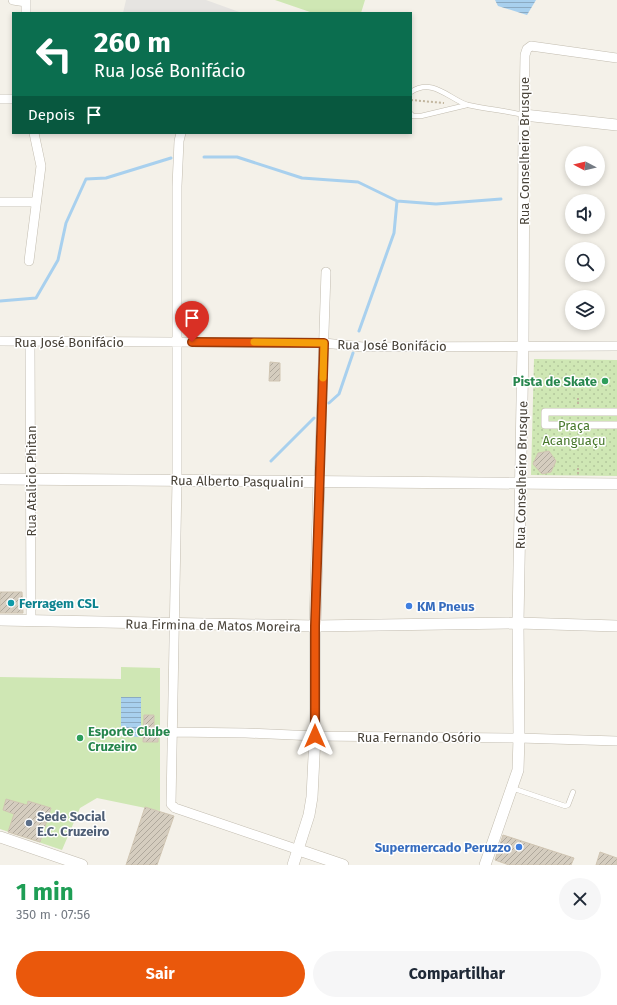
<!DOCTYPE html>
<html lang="pt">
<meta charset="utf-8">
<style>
:root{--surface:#fff;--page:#f6f6f7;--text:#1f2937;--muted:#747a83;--accent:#ea580c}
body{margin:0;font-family:"Fira Sans",sans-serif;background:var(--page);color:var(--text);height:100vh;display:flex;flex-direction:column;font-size:15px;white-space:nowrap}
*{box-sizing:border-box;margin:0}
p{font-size:13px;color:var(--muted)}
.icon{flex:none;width:22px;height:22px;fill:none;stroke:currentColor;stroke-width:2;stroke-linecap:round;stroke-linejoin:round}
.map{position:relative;height:865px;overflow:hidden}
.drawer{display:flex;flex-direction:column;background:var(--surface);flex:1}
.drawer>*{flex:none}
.hud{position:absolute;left:12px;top:12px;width:400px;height:122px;border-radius:0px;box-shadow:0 2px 6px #0003;background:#0b6e4f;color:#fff;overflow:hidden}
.needle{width:26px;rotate:277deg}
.fabs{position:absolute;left:565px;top:146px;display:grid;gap:8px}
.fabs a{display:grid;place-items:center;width:40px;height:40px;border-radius:50%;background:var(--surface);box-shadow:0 2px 6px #0003;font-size:20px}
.pin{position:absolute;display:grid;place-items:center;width:34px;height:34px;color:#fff;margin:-41px -17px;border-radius:50% 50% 50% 0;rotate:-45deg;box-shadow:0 0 4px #0007}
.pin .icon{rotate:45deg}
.me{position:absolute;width:44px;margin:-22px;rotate:0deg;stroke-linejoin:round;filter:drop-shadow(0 0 3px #0008)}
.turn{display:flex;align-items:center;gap:14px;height:84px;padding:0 16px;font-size:18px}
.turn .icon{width:52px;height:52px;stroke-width:2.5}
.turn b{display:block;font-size:28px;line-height:34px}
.then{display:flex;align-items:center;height:38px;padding:0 16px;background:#0003;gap:8px;font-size:15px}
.round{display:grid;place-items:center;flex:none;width:42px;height:42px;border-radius:21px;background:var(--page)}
.head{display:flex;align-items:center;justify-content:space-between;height:68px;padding:0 16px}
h1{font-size:24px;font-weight:700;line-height:30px;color:#1e9e55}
.primary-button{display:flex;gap:8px;margin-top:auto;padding:8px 16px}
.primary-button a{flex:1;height:46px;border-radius:24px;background:var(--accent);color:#fff;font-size:16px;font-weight:700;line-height:46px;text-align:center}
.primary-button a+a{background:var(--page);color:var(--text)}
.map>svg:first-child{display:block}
</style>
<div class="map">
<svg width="617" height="865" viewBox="0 0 617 865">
<defs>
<pattern id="park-dots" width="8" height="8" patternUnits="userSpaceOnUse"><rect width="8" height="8" fill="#cfe7b4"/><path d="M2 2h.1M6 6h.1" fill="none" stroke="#b3c79c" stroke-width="1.8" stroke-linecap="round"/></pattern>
<pattern id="water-rules" width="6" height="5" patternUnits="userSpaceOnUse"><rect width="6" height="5" fill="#a8d0ee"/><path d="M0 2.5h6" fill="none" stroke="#8baac2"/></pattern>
<pattern id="building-hatch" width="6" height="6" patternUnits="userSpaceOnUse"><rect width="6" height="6" fill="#d5cdbf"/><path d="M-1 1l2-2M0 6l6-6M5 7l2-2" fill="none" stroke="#afa89c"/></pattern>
</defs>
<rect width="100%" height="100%" fill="#f4f1e9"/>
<path fill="#cfe7b4" d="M275,0H365L361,13H313Z
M121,667L160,668V811L97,798L80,808L62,850L0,829V677L121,679Z"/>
<path fill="url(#park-dots)" d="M534,359L617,360V476L531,475Z"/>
<path fill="#e6e4e1" d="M126,0H206L242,13H123Z"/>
<path fill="url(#water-rules)" d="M495,0H536L527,15L498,6Z
M121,697H141V737L121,736Z"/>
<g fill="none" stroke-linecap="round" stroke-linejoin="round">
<path stroke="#a8d0ee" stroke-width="3" d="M204,157H237L302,178L358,182L397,201L436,204L501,199
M0,301L36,298L58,260L66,223L86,179L106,178L171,158
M359,331L394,233L397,201
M329,403L339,394L353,353
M271,461L314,418"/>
</g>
<path fill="url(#building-hatch)" stroke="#d0c5b2" d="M270,362L280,363V381H269Z
M549,451L556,461L551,472L542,474L533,464L538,453Z
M0,592H22L23,613H0Z
M144,715H154V726H158V742H143Z
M6,799L27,805L28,801L51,808L40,842L8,832L14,814L3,810Z
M145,807L174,816L157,865H126Z
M503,835L574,858L571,865H509L495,860Z
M600,852L617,858V865H596Z"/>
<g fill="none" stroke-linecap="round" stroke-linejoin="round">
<g stroke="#c2bcaf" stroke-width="5.5">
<path id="service" d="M411,92C433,77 450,100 468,105C487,109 506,111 524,115
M411,114L413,116H421L467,105
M512,788L565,806L568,805L573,792"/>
</g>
<g stroke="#c2bcaf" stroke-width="8">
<path id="pedestrian" d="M617,412H545V425H617"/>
</g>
<g stroke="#c2bcaf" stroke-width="10">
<path id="minor" d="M13,0L26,2
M26,0V13
M0,99H13
M524,115L525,55L527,49L531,46L617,58
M181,133L179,141L177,186V480L171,804L175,808L299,850
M0,202H36
M29,261L41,166L34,133
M0,341L324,343L363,347L617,346
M30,342L31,621
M319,482L326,272
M173,732L246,733L315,736L519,738L617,741"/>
</g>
<g stroke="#c2bcaf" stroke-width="12">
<path id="tertiary" d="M0,479L617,484
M0,620L315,626L518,623L617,626
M0,837L82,865
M299,850L343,865
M293,865L309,815L312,797L315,736V626L319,482
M485,865L518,770L519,738L518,623L523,345L524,115L617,125"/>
</g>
<path stroke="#c1b59e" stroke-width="2" stroke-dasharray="2 2" stroke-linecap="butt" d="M411,100L444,103
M578,404V396
M578,474V467"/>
<use href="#service" stroke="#fff" stroke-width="4.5"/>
<use href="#pedestrian" stroke="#fff" stroke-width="7"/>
<use href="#minor" stroke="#fff" stroke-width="9"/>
<use href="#tertiary" stroke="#fff" stroke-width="11"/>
</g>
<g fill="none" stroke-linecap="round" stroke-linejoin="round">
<g stroke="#983908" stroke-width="10">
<path id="route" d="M192,342L324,343L315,626V736"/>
</g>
<use href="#route" stroke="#ea580c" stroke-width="7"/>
<path stroke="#f59e0b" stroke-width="7" d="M254,342L324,343L323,378"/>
</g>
<g fill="#2e9e5b" stroke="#fff" stroke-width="1.5">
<circle cx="605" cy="381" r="4"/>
<circle cx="80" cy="738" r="4"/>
</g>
<circle fill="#0f9aa8" stroke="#fff" stroke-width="1.5" cx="11" cy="603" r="4"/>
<g fill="#3f7fe0" stroke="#fff" stroke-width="1.5">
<circle cx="409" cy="606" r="4"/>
<circle cx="519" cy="847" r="4"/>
</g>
<circle fill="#5c6f8a" stroke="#fff" stroke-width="1.5" cx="29" cy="823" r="4"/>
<g text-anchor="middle" stroke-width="3" stroke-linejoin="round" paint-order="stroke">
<g font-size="13" fill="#484238" stroke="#fff">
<text transform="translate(524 151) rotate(-90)" y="5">Rua Conselheiro Brusque</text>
<text x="69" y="347">Rua José Bonifácio</text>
<text transform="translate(392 345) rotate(1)" y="5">Rua José Bonifácio</text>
<text transform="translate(521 475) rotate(-89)" y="5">Rua Conselheiro Brusque</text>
<text transform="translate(31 481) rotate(-90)" y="5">Rua Atalicio Phitan</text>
<text transform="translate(237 481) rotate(1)" y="5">Rua Alberto Pasqualini</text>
<text transform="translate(213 625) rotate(1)" y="5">Rua Firmina de Matos Moreira</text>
<text x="419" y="742">Rua Fernando Osório</text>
</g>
<g font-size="13" font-weight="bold" fill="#27864d" stroke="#fff" text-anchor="end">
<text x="597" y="386">Pista de Skate</text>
<text x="88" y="736" text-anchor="start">Esporte Clube<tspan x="88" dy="15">Cruzeiro</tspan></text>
</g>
<g font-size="13" fill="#48782c" stroke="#fff">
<text x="574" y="430">Praça<tspan x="574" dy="15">Acanguaçu</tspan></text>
</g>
<g font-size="13" font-weight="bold" fill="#0d838f" stroke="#fff" text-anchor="start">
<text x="19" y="608">Ferragem CSL</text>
</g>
<g font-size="13" font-weight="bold" fill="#366cbe" stroke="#fff" text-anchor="start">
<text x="417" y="611">KM Pneus</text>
<text x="511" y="852" text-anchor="end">Supermercado Peruzzo</text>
</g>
<g font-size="13" font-weight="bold" fill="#4e5e75" stroke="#fff" text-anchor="start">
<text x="37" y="821">Sede Social<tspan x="37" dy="15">E.C. Cruzeiro</tspan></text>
</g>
</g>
</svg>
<div class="fabs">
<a><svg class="needle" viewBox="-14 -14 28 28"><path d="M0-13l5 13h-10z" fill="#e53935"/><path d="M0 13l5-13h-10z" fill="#747a83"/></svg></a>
<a><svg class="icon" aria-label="sound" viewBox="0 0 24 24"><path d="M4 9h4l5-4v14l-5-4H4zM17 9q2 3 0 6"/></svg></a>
<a><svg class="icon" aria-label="search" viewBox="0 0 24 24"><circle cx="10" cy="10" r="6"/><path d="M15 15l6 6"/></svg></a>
<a><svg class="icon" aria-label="layers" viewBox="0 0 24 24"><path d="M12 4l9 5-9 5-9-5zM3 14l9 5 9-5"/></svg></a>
</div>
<div class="pin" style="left:192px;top:342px;background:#d93025"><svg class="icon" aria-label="arrive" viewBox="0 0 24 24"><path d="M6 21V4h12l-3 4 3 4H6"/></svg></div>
<svg class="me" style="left:315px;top:736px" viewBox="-20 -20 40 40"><path d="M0-17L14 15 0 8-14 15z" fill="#ea580c" stroke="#fff" stroke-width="4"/></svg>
<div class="hud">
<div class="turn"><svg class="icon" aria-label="left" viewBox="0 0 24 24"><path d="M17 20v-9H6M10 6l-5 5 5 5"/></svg><div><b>260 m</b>Rua José Bonifácio</div></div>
<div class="then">Depois<svg class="icon" aria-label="arrive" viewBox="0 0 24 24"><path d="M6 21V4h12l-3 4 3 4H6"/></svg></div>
</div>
</div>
<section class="drawer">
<div class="head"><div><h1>1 min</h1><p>350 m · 07:56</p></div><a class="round"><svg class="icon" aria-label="close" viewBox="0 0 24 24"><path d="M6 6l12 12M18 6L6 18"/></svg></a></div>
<div class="primary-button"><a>Sair</a><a>Compartilhar</a></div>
</section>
